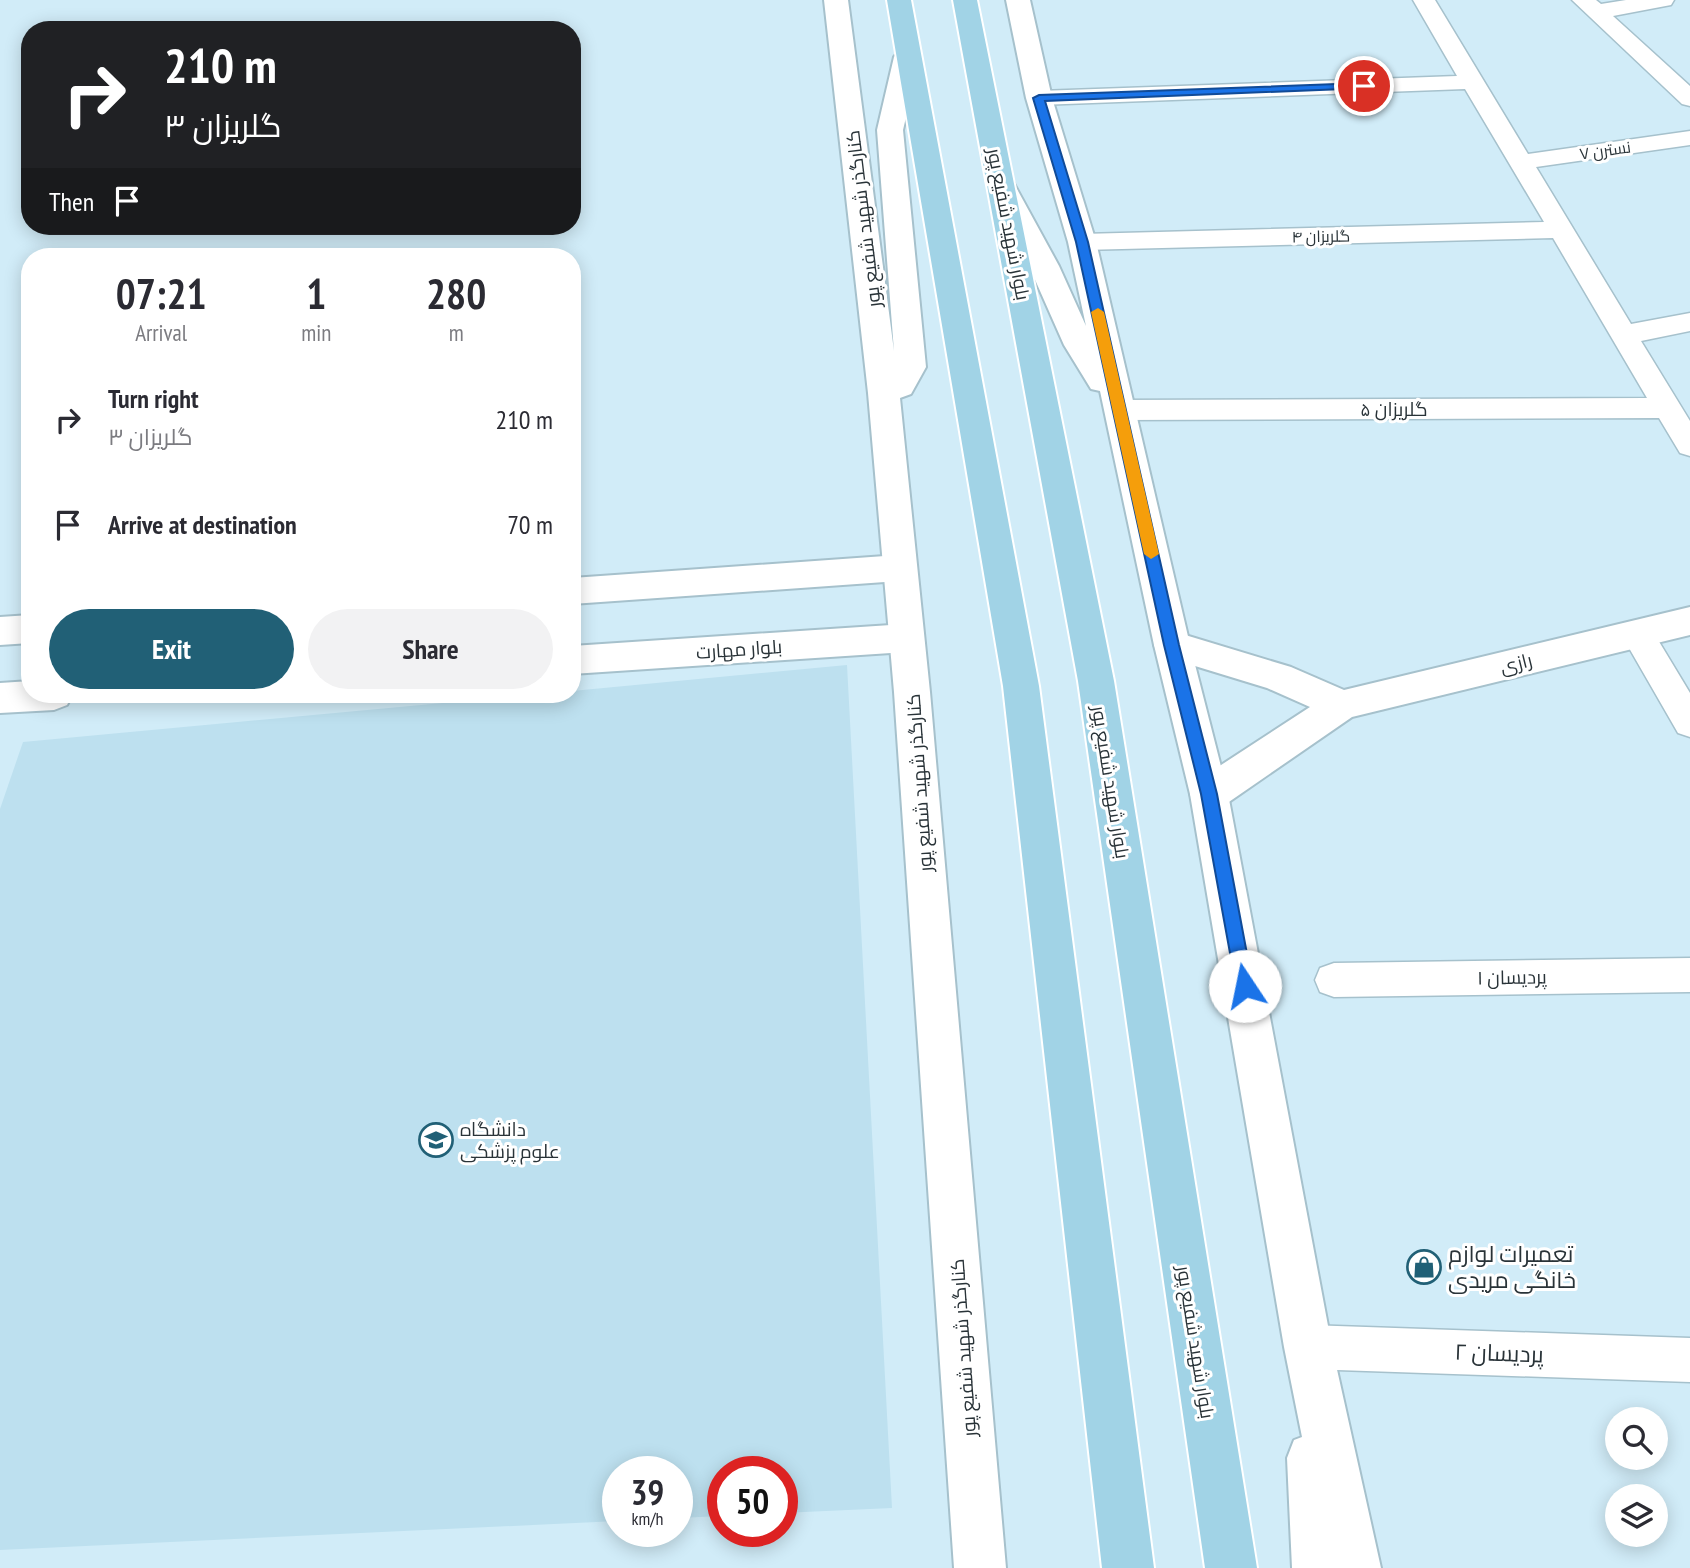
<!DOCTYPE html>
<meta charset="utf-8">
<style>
:root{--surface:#fff;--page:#f2f2f3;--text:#2b2b33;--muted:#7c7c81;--accent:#216076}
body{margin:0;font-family:"PT Sans Narrow",Cairo,sans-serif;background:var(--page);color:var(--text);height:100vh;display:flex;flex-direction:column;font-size:26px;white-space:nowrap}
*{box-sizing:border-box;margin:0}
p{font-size:23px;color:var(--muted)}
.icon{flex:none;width:38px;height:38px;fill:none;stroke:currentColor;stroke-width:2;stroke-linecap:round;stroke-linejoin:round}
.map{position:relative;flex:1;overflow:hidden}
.drawer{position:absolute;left:21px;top:248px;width:560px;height:455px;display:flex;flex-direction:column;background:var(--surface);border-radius:28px;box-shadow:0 4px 18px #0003}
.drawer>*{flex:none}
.top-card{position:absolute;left:21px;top:21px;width:560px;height:214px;border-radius:28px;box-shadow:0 4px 18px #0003;background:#202124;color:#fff;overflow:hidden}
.fabs{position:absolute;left:1605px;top:1407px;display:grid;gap:14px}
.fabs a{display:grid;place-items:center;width:63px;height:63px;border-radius:50%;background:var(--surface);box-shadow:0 4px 18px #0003;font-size:35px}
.speed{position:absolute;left:602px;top:1456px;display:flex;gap:14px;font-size:35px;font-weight:700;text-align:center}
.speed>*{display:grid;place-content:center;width:91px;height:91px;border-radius:50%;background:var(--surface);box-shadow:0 4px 18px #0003;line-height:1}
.speed small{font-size:18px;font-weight:400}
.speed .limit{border:10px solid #d22;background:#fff;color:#111}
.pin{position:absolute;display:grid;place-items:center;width:60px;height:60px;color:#fff;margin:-30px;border:4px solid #fff;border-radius:50%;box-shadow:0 2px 7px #0007}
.me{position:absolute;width:77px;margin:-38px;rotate:349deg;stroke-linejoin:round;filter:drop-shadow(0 0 5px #0008)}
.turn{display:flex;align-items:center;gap:24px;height:147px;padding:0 28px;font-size:32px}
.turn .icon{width:91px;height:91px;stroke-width:2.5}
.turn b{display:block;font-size:49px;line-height:60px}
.then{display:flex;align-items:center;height:66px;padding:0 28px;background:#0003;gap:14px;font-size:26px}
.eta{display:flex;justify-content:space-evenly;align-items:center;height:119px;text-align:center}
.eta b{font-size:42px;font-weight:600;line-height:49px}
.button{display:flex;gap:14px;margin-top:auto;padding:14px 28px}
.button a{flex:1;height:80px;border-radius:42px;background:var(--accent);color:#fff;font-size:28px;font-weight:600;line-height:80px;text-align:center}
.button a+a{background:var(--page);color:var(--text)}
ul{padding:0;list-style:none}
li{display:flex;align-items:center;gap:21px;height:105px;padding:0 28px}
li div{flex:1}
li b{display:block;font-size:26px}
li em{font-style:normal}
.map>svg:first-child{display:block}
</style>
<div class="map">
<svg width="1690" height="1568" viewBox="0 0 1690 1568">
<rect width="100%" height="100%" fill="#d1ecf8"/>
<path fill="#bde0ef" d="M847,665L892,1508L782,1513V1472H723V1516L677,1518V1472H618V1521L0,1550V809L23,742L528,695H572V691Z"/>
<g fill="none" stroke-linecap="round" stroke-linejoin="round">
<g stroke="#a6c1cc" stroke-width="3">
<path id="minor" d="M1413,0H1435L1528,154L1690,131V145L1536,167L1631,324L1690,313V331L1641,341L1690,421V456L1680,453L1659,418L1119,420L1109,417L1105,410L1109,403L1119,400L1647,398L1553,238L1082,250L1073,248L1069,242L1073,236L1082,234L1544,222L1465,89L1039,105L1031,103L1027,98L1031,93L1039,91L1457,76Z
M1572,0H1596L1601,4L1626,0H1674L1671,5L1613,16L1690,86V106L1682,104Z
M1637,621L1649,625L1690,693V737L1678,733L1621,634L1625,625Z
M1690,958V992L1334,997L1320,992L1315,980L1320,968L1334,963Z
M1308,1325L1690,1338V1382L1308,1369L1292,1363L1286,1347L1292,1331Z"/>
</g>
<g stroke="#a6c1cc" stroke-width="4">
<path id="tertiary" d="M899,555L911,559L916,568L911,577L899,581L572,604V578Z
M1690,607V635L1352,717L1223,806L1209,810L1195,806L1190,794L1195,782L1310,707L1267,688L1159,655L1154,645L1159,635L1172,631L1291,667L1344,690Z
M30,615V643L0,645V617Z
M906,624L919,628L924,638L919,648L906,652L572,674V646Z
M30,681V695H72L67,705L54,710L0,713V683Z"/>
</g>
<g stroke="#a6c1cc" stroke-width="4">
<path id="secondary" d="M824,0H848L894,351L877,130L894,57L898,52L907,49L916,52L920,57L903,130L926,367L911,394L900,398L930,692L1006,1568H954L894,692L868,393Z
M1006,0H1030L1052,98L1096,242L1190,645L1228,794L1332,1347L1381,1568H1292L1287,1458L1294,1440L1302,1437L1284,1347L1190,794L1154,645L1100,391L1091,389L1064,345L1029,266L988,186L992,180L1002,178L1012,180L1059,266L1086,326L1068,242L1026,98Z"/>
</g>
<g stroke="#fff" stroke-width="4">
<path id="primary" d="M887,0H911L1039,686L1154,1568H1102L1003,686Z
M953,0H977L1114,681L1257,1568H1205L1078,681Z"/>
</g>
<use href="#minor" fill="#fff" fill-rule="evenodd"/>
<use href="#tertiary" fill="#fff" fill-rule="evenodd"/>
<use href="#secondary" fill="#fff" fill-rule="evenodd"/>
<use href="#primary" fill="#a1d3e6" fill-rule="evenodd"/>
</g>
<path fill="#1a73e8" stroke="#114b97" stroke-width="2" d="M1364,83L1368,84V88L1045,101L1088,242L1179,645L1217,794L1253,986L1251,991L1245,994L1238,991L1236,986L1201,794L1164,645L1076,242L1033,98L1039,95Z"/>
<path fill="#f59e0b" d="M1098,308L1104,312L1159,554L1151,559L1144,554L1091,312Z"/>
<defs>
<g id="university-ring" transform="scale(1.75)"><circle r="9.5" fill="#fff" stroke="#216076" stroke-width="1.5"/><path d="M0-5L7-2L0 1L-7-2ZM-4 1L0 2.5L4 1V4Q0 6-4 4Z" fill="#216076"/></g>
<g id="shop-ring" transform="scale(1.75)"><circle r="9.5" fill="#fff" stroke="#216076" stroke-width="1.5"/><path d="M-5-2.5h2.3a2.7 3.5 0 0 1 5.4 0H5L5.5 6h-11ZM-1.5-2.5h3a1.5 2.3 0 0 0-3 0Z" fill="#216076"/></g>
</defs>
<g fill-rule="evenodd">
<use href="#university-ring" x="436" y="1140"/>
<use href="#shop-ring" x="1424" y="1267"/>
</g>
<g text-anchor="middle" stroke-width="6" stroke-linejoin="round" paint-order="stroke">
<g font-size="16" fill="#293338" stroke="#fff">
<text transform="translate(1605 150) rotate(-8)" y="6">نسترن ۷</text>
<text transform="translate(1321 236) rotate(-1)" y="6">گلریزان ۴</text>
</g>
<g font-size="19" fill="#293338" stroke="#fff">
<text transform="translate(863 219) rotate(-97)" y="7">کنارگذر شهید شفیع پور</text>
<text transform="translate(1009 224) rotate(79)" y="7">بلوار شهید شفیع پور</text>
<text x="1394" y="416">گلریزان ۵</text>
<text transform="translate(739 649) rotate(-4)" y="7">بلوار مهارت</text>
<text transform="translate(1516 663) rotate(-14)" y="7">رازی</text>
<text transform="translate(1111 782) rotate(81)" y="7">بلوار شهید شفیع پور</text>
<text transform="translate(919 783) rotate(-94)" y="7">کنارگذر شهید شفیع پور</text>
<text transform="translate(1512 977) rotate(-1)" y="7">پردیسان ۱</text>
<text transform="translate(1196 1342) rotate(81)" y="7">بلوار شهید شفیع پور</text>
<text transform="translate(963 1348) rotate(-94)" y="7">کنارگذر شهید شفیع پور</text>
</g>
<g font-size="19" fill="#293338" stroke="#fff" text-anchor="start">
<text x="460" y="1136">دانشگاه<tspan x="460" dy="22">علوم پزشکی</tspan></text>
</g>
<g font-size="23" fill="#293338" stroke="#fff" text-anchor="start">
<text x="1448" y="1262">تعمیرات لوازم<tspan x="1448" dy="26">خانگی مریدی</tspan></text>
</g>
<g font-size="23" fill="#293338" stroke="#fff">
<text transform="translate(1499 1353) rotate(2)" y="8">پردیسان ۲</text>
</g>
</g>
</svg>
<div class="fabs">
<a><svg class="icon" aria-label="search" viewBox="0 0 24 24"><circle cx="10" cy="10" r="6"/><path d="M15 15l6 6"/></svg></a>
<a><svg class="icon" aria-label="layers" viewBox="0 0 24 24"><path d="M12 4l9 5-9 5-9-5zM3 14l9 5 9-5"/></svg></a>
</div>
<div class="speed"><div>39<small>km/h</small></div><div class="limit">50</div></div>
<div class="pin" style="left:1364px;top:86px;background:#d93025"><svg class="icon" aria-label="arrive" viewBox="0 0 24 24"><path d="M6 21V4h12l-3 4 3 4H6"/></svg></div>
<svg class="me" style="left:1245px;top:986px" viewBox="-20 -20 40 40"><circle r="19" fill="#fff"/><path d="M0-13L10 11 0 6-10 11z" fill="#1a73e8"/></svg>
<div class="top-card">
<div class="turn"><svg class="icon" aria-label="right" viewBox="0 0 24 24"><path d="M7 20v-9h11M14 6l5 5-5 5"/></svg><div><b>210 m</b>گلریزان ۳</div></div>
<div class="then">Then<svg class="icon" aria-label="arrive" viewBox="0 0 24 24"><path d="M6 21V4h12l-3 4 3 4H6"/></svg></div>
</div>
<section class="drawer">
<div class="eta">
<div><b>07:21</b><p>Arrival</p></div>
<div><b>1</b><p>min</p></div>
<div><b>280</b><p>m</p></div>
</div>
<ul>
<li><svg class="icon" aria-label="right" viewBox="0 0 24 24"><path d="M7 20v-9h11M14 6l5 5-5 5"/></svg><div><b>Turn right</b><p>گلریزان ۳</p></div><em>210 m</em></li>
<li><svg class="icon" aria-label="arrive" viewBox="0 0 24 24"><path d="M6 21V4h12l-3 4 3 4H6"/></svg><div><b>Arrive at destination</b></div><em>70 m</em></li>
</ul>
<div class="button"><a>Exit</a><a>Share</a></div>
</section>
</div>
